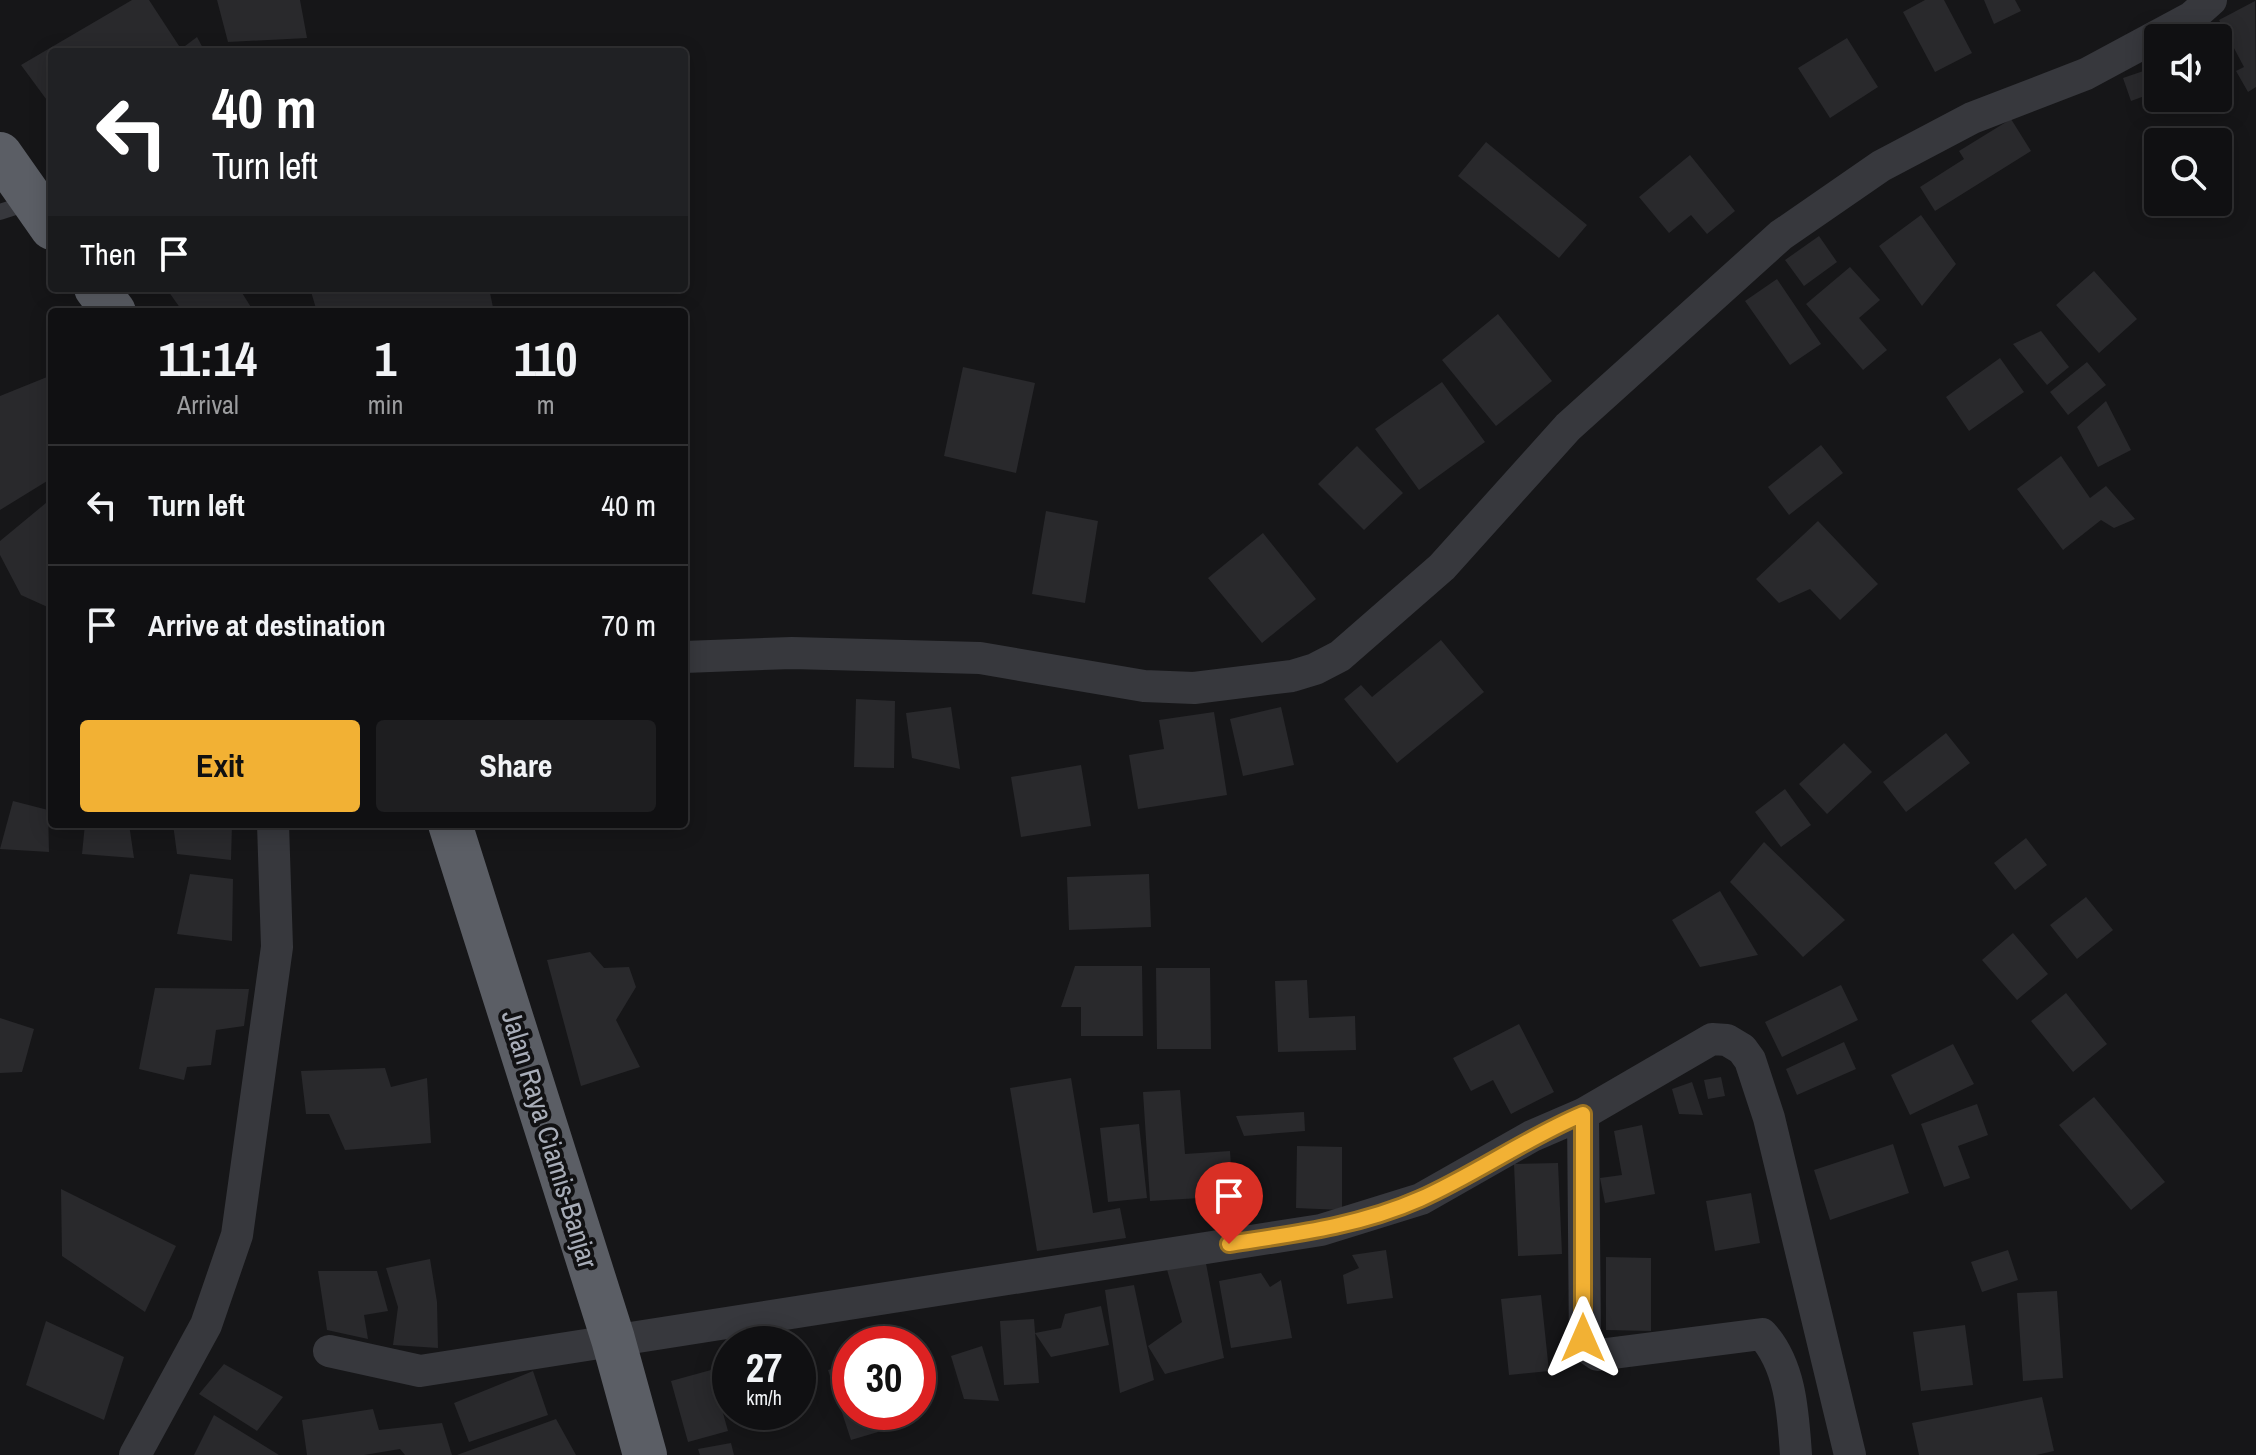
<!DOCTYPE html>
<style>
:root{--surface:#101012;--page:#1e1e20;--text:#f1f3f6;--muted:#9c9d9f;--line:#303032;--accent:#f2b134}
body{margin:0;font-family:"Archivo Narrow",sans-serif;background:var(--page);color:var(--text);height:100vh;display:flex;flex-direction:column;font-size:30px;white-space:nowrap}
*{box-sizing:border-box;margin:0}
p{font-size:26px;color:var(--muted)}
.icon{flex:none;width:44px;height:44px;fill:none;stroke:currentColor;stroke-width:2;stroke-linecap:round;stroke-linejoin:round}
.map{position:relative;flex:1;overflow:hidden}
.sheet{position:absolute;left:48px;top:308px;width:640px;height:520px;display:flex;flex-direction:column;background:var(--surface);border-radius:8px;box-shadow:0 4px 20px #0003,0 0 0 2px var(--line)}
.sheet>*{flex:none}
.guide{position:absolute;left:48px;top:48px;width:640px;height:244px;border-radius:8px;box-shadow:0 4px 20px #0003,0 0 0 2px var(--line);background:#202124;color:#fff;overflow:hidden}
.tools{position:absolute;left:2144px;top:24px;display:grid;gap:16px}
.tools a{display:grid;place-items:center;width:88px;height:88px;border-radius:8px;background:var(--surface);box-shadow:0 4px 20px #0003,0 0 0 2px var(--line);font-size:40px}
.speed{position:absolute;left:712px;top:1326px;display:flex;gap:16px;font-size:40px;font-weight:700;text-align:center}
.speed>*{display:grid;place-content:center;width:104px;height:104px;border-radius:50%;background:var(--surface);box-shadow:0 4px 20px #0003,0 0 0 2px var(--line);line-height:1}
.speed small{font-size:20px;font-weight:400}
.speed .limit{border:12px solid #d22;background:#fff;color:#111}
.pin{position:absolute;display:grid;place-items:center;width:68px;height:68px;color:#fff;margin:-82px -34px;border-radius:50% 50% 50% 0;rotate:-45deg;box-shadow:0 0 8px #0007}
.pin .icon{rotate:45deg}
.me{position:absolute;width:88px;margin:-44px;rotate:0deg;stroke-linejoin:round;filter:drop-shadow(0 0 6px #0008)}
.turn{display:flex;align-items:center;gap:28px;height:168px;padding:0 32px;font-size:36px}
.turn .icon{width:104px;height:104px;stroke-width:2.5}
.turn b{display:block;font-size:56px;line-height:68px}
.then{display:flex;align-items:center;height:76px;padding:0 32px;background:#0003;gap:16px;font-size:30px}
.eta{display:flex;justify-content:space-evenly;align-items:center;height:136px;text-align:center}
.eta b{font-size:48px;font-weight:700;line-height:56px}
.primary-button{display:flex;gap:16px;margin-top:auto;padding:16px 32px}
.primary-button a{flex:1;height:92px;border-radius:8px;background:var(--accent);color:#111;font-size:32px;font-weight:700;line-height:92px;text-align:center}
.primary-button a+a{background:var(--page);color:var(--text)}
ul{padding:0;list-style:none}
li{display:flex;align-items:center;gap:24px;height:120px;padding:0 32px;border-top:2px solid var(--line)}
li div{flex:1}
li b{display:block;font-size:30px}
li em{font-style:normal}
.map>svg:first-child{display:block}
</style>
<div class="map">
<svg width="2256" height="1455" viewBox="0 0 2256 1455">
<rect width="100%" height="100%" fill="#161618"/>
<path fill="#29292c" d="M132,0H149L181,49L197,37L205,52H52V107L21,65Z
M217,0H300L307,38L228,42Z
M1925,0H1944L1972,53L1935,72L1903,12Z
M1984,0H2015L2021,11L1994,24Z
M2255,1L2256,87L2248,92L2236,71L2244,67L2219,20Z
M1847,38L1878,87L1830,118L1798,68Z
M2158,66V91L2131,101L2123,78Z
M2011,119L2031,151L1935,211L1920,187L1964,159L1959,151Z
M1486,142L1587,225L1559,258L1458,176Z
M1690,155L1735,211L1707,234L1691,215L1669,233L1639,197Z
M1921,215L1956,264L1922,306L1879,246Z
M1819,236L1837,262L1804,286L1785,260Z
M1850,267L1880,300L1859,318L1887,350L1863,370L1806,304Z
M2094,271L2137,319L2099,353L2056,305Z
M1777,279L1821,344L1790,365L1745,301Z
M166,288H239L254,312H183Z
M310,288H489L494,312H317Z
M1498,314L1552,381L1496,426L1442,360Z
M2041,331L2069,367L2047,385L2013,344Z
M2000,358L2024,392L1969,431L1946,397Z
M2087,362L2106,385L2068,415L2050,392Z
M963,367L1035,383L1016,473L944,456Z
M52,375V478L0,510V396Z
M1442,382L1485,442L1419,490L1375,429Z
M2106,401L2131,450L2098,467L2077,427Z
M1821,445L1843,473L1789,515L1768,487Z
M1357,446L1403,493L1364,530L1318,484Z
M2061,456L2090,498L2106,486L2135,519L2114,528L2101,520L2063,550L2017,489Z
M52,498V609L21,595L0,555V541Z
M1046,511L1098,521L1085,603L1032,594Z
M1818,521L1878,584L1840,620L1810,589L1779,603L1756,579Z
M1263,533L1316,599L1262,643L1208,578Z
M1441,640L1484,692L1397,763L1344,699L1361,685L1372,697Z
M856,699L895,701L894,768L854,767Z
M951,707L960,769L912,758L906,713Z
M1281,707L1294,765L1243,776L1230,719Z
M1214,712L1227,795L1138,809L1129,755L1164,749L1159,720Z
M1946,733L1970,763L1906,812L1883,782Z
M1844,743L1872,772L1827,814L1799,784Z
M1081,765L1091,826L1021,837L1011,777Z
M1785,789L1811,825L1781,847L1755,812Z
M13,801L48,810L49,852L0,849Z
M85,824H129L134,858L82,854Z
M173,824H232L231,860L177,854Z
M2026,838L2047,865L2015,890L1994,863Z
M1764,842L1845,920L1803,957L1730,882Z
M190,874L233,879L232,941L177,934Z
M1149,874L1151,927L1069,930L1067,877Z
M1720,891L1758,955L1700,967L1672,920Z
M2086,897L2113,930L2077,959L2050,925Z
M2013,933L2048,974L2017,1000L1982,960Z
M590,952L604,968L629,967L636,987L616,1020L640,1067L581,1086L547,960Z
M1075,966H1142L1143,1036H1081V1007H1061Z
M1156,968H1210L1211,1049H1157Z
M1307,980L1309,1018L1355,1016L1356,1050L1278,1052L1275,981Z
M1841,985L1858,1020L1782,1057L1765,1022Z
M155,988L249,989L244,1026L216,1030L211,1065L187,1067L184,1080L139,1069Z
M2066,993L2107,1044L2073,1072L2031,1021Z
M0,1018L34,1029L22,1072L0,1073Z
M1519,1024L1554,1092L1511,1114L1493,1080L1471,1091L1453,1058Z
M1844,1042L1856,1069L1797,1095L1786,1069Z
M1953,1044L1974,1084L1910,1115L1891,1075Z
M385,1068L391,1087L427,1078L431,1143L345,1150L329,1114H306L301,1071Z
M1721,1077L1725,1096L1708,1099L1704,1080Z
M1071,1078L1093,1213L1120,1208L1126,1238L1037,1251L1010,1088Z
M1692,1082L1703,1115L1679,1114L1672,1089Z
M1180,1090L1185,1154L1230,1151L1233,1196L1150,1201L1143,1092Z
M2094,1097L2165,1182L2131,1210L2059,1125Z
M1977,1104L1988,1135L1958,1146L1970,1178L1944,1187L1921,1124Z
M1304,1112L1305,1131L1244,1136L1236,1116Z
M1139,1124L1147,1198L1108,1202L1100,1128Z
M1642,1125L1655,1194L1605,1203L1600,1178L1622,1175L1614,1131Z
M1893,1144L1909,1193L1830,1220L1814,1170Z
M1297,1146L1342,1147V1210L1296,1208Z
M1558,1163L1562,1254L1518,1256L1514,1164Z
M61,1189L176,1246L145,1312L62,1256Z
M1751,1193L1760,1243L1715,1251L1706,1201Z
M1386,1250L1393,1298L1347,1304L1343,1275L1359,1268L1352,1255Z
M2008,1250L2018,1280L1982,1292L1971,1262Z
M1204,1253L1224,1358L1165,1374L1148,1346L1182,1322L1164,1259Z
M1606,1257L1651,1258V1331L1606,1330Z
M430,1259L437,1302L438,1348L393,1345L398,1307L386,1268Z
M318,1271H377L388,1311L364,1315L368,1339L327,1330Z
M1261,1273L1270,1287L1281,1280L1292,1338L1231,1348L1219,1281Z
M1134,1285L1154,1380L1120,1393L1105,1290Z
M2057,1291L2063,1378L2023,1381L2017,1293Z
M1541,1295L1549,1371L1509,1375L1501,1299Z
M1101,1306L1109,1345L1051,1357L1035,1333L1061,1328L1065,1314Z
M1034,1319L1039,1383L1004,1385L1000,1321Z
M46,1321L124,1357L104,1420L26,1385Z
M1965,1325L1973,1385L1921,1391L1913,1332Z
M982,1346L999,1401L964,1399L951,1356Z
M224,1364L283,1397L257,1431L199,1394Z
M850,1364V1412H871L878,1432L851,1440L828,1370Z
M711,1370L728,1431L688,1442L671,1381Z
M533,1371L548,1415L469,1442L454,1403Z
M2042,1397L2054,1451L2036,1455H1919L1912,1423Z
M373,1409L379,1430L442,1423L452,1455H405L400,1449L364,1455H307L302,1420Z
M214,1415L279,1455H194Z
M556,1419L576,1455H457Z
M731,1443L734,1455H700L698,1449Z"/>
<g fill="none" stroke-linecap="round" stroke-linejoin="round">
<path stroke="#37383d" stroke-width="16" d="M0,212L31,202"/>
<path stroke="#37383d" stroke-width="32" d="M684,657L792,653L980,658L1144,686L1194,688L1292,676L1315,669L1340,656L1442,567L1568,427L1781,235L1881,166L1972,118L2086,74L2192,17L2211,0
M1583,1114L1585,1346L1598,1355L1762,1334C1791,1366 1793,1413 1796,1455
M329,1351L420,1371L1321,1230L1421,1199L1532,1136L1583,1114L1712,1039L1727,1040L1742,1049L1750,1060L1769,1118L1850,1455
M135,1455L206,1325L237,1235L277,947L273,824"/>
<path stroke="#5b5e65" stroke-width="44" d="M0,154L52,228
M96,288L114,312
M450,824L613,1339L645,1455"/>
</g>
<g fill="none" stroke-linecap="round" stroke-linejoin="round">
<g stroke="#9d7322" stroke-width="20">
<path id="route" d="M1229,1244C1294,1234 1359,1226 1420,1199C1476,1174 1526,1138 1583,1114V1338"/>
</g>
<use href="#route" stroke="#f2b134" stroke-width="14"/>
</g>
<g text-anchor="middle" stroke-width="8" stroke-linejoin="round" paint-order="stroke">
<g font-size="28" fill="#a8adb8" stroke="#111113">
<text transform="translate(550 1139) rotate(73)" y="10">Jalan Raya Ciamis-Banjar</text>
</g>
</g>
</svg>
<div class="tools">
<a><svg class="icon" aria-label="sound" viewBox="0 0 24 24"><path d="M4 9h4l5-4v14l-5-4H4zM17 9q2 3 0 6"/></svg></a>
<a><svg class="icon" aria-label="search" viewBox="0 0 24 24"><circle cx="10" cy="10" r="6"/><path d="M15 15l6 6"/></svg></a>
</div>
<div class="speed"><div>27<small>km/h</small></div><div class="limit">30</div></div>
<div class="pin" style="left:1229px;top:1244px;background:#d93025"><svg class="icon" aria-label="arrive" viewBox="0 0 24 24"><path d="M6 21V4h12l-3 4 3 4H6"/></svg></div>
<svg class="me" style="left:1583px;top:1338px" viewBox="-20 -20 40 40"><path d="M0-17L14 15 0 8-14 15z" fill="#f2b134" stroke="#fff" stroke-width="4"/></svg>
<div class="guide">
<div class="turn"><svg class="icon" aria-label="left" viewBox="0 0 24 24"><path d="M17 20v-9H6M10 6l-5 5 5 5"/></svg><div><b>40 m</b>Turn left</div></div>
<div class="then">Then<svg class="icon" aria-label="arrive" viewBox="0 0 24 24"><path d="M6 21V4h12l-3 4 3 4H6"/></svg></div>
</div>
<section class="sheet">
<div class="eta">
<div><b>11:14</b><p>Arrival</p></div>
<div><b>1</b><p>min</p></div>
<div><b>110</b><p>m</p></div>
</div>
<ul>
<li><svg class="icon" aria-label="left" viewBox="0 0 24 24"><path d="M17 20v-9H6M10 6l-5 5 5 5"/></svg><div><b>Turn left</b></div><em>40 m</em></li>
<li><svg class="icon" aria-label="arrive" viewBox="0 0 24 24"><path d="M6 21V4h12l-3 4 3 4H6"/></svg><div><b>Arrive at destination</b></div><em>70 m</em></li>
</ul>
<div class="primary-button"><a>Exit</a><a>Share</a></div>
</section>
</div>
